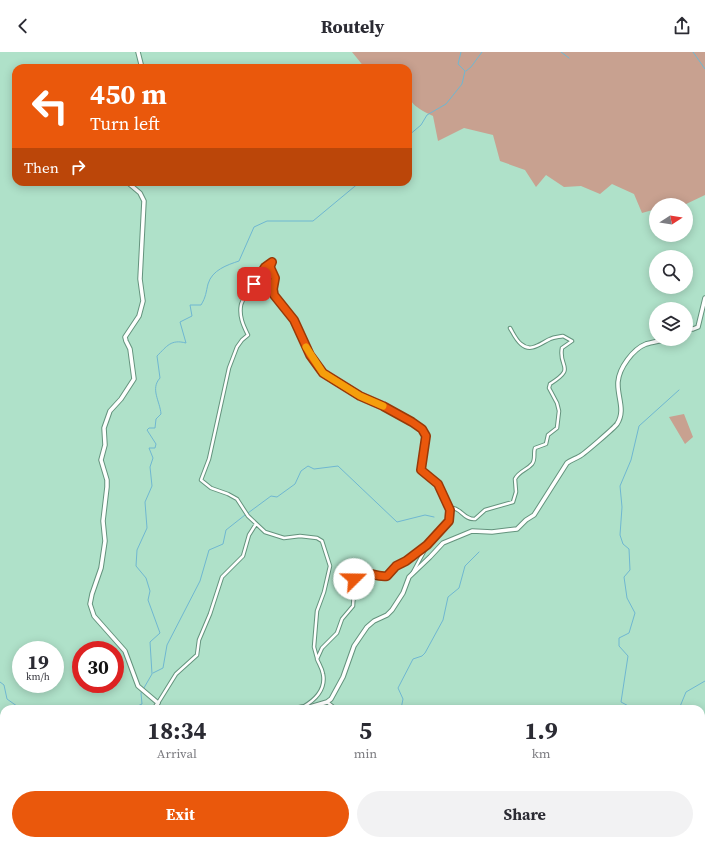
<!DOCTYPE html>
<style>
:root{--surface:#fff;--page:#f2f2f3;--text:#2b2b33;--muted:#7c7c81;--accent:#ea580c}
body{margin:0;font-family:"Source Serif 4",serif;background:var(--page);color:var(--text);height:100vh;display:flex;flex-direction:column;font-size:15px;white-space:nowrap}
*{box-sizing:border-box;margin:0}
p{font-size:13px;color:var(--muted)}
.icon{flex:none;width:22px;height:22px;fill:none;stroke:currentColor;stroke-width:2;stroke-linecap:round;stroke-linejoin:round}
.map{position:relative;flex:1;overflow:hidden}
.details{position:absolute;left:0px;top:653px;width:705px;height:140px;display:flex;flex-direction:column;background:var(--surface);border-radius:12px 12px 0 0;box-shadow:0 2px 10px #0003}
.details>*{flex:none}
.top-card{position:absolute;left:12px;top:12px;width:400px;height:122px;border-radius:12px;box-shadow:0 2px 10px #0003;background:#ea580c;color:#fff;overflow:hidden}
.needle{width:26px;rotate:78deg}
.controls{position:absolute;left:649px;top:146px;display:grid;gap:8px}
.controls a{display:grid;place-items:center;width:44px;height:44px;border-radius:50%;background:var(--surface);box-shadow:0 2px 10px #0003;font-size:20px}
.speed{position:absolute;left:12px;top:589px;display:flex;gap:8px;font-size:20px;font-weight:700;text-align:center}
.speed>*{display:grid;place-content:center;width:52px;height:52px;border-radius:50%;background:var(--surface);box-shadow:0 2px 10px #0003;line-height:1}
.speed small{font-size:10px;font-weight:400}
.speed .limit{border:6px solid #d22;background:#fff;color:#111}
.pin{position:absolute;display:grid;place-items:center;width:34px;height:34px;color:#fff;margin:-17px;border-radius:8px;box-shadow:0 2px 6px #0006}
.me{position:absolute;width:44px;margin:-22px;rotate:68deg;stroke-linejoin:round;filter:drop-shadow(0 0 3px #0008)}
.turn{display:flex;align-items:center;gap:14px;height:84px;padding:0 12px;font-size:18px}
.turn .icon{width:52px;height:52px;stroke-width:2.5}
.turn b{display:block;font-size:28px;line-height:34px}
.then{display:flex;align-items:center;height:38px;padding:0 12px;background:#0003;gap:8px;font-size:15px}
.eta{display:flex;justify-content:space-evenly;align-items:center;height:68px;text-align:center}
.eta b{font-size:24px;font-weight:700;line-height:28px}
.cta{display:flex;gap:8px;margin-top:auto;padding:8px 12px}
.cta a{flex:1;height:46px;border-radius:24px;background:var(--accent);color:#fff;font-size:16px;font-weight:700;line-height:46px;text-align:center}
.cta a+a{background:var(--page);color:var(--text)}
header{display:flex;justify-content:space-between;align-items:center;height:52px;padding:0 12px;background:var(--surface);font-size:18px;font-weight:700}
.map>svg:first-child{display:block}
</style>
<header><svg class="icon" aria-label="back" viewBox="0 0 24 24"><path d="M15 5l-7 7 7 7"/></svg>Routely<svg class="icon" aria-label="share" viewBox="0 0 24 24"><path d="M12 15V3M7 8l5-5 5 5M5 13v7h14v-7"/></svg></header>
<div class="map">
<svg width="705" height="793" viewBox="0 0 705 793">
<rect width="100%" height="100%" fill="#afe1c9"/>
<path fill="#c8a190" d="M352,0H705V143L684,153H656V157L642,161L634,142L612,132L600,142L581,134L564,135L546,123L536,135L525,118L500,109L493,83L464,76L438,89L433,64C404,50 408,46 408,16H365Z
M684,362L693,385L685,392L669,365Z"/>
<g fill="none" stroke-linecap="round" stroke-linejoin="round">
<path stroke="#6fb7d1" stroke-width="1" d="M561,0L569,6
M693,0L705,17
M466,19L471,15L482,0
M408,84L421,73L427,63L446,52L462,32L465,19L458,12L461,0
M248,461L271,444L277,445L295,432L301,419L308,414L314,417L338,414L397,470L425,463L434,465
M153,621L163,616L167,593L200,529L209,498L223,492L226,478L245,463
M0,630L4,633L7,647L21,657
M131,657L142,652L141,641L152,622L150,590L160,581L148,548L150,539L146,526L136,514L137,498L147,476L145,450L152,434L150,415L153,406L149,396H155L156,392L147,378L149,376H155L156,367L161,362C160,349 150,337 160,326L157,304C167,294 171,287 186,291L180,270L192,264L190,253H201C206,245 206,240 208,232C212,218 227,213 239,209L254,175L267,169H313L360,130
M401,657L403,647L398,636L413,607L422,604L425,601L443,568L448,545L459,536L465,514L479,500
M634,657L621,650L628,604L619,594V586L629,581L635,561L627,546L624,525L630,518L629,497L623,492L620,483L622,455L620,434L631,408L639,374L679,338
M669,657H679L686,640L705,629
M539,789V793
M22,793L25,789
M580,793L583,789"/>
<g stroke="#64937d" stroke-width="4.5">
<path id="minor" d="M272,210C265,212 243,245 241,253C239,264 243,273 248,283L242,288L237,295L229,316L209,407L201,428L211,436L228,442L237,447L248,464L265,480L284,486L300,484L317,486L322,489L330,514L324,540L317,559L314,595L317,606
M272,210L270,215L275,226L273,237L274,243L294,267L302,281L303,288L310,303L323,321L360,344L383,354L412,370L425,380L427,391L421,418L438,432L450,458
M412,522L427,494
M327,650L336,657
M158,651L176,622L197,603L199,588L210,562L222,525L243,504L249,483L256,472
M303,655C315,648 326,637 323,622C322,616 319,612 317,607L322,596L337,581L342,567L353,554L355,522C366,517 376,526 387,524L396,515L406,509L427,493L449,469L450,458L452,456C461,456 464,468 475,467L485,458L513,450L516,440L515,427C519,419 527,418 532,412C536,407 533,401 535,396L546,392L548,383L557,376L559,359L557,351L549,336L550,332C577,315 558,316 562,296L572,289L563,284C559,285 554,285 550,287C541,291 531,301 521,292C516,288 513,281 510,276
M394,793L399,789"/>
</g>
<g stroke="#64937d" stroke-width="5.5">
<path id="major" d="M138,0L142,16
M127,130L140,141L144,149L140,227L143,249L139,264L125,285L126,289L130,297L134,327L121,347L110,359L104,376L105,393L101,408L107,428V435L103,469L105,489L101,516L92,542L90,552L94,564L125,599L138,634L158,651L154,657
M686,277H693L698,275L705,246
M294,657L302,655H310L327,650L331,647L343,625L354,594L367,575L374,569L387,563L392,558L403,541L409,525L430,505L443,491L472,479L492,480L517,477L526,468L534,463L567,411C571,408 575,407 580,404C584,402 614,376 617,372C626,358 617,345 618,330C619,316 633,297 646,292C653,290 660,289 667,287
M86,789V793
M241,793L243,789"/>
</g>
<use href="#minor" stroke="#fff" stroke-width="2.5"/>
<use href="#major" stroke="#fff" stroke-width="3.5"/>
</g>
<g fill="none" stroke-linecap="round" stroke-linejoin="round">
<g stroke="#983908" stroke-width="10">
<path id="route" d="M254,232L265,215L272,210L270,215L275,226L273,237L274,243L294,268L310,303L323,321L360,344L383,354L412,370L422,377L426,384L421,418L438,432L450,458L449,469L427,493L406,509L396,514L387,524C376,526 366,517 356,522L354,527"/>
</g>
<use href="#route" stroke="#ea580c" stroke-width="7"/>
<path stroke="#f59e0b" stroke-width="7" d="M306,295L323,321L360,344L383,354"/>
</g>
</svg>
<div class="controls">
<a><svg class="needle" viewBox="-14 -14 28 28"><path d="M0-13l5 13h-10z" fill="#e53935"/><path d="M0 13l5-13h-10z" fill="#7c7c81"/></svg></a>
<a><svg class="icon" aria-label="search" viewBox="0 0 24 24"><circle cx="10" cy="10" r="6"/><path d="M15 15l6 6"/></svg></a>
<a><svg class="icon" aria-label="layers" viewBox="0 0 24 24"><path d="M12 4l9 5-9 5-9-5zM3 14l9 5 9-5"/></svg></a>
</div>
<div class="speed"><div>19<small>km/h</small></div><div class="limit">30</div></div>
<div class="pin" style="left:254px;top:232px;background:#d93025"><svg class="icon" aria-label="arrive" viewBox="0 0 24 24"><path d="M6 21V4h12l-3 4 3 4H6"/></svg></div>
<svg class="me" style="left:354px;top:527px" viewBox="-20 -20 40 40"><circle r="19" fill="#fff"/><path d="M0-13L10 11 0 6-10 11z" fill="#ea580c"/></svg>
<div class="top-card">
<div class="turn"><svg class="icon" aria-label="left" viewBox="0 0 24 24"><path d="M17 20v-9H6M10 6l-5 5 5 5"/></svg><div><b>450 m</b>Turn left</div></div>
<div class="then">Then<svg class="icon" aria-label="right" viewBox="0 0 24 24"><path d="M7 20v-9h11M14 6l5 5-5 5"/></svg></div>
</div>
<section class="details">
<div class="eta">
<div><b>18:34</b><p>Arrival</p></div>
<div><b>5</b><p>min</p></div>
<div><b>1.9</b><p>km</p></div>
</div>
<div class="cta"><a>Exit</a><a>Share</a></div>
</section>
</div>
